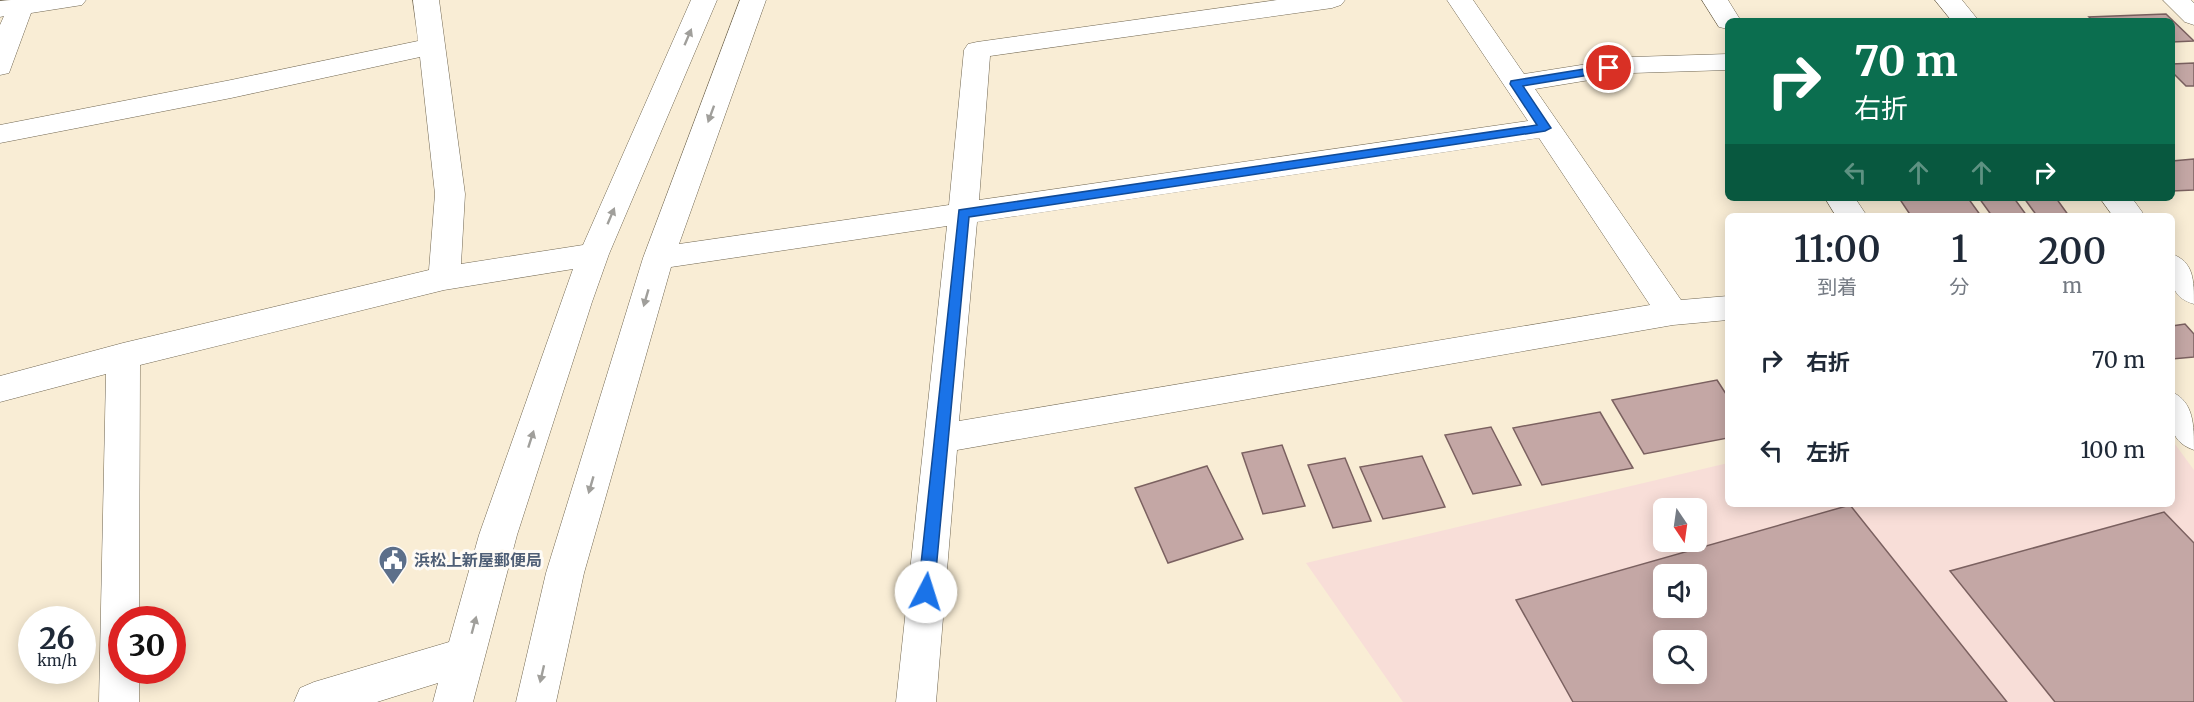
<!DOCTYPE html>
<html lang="ja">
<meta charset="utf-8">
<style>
:root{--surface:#fff;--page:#f2f2f3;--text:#1f2937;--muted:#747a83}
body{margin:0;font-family:Merriweather,"Noto Sans JP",serif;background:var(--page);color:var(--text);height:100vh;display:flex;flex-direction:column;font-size:22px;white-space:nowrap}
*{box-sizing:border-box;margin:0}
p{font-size:20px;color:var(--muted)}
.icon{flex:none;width:33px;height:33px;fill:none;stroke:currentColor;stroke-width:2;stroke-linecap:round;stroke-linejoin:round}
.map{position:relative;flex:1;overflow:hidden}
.side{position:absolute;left:1725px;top:213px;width:450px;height:294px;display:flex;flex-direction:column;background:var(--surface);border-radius:9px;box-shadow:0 3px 15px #0003}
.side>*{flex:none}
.banner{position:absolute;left:1725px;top:18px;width:450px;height:183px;border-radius:9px;box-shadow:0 3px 15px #0003;background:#0b6e4f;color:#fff;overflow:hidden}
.needle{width:39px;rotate:167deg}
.buttons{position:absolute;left:1653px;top:498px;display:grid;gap:12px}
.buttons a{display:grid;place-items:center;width:54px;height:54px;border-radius:9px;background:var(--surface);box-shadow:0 3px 15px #0003;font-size:30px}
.speed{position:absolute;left:18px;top:606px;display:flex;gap:12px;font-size:30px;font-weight:700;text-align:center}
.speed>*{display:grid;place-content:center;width:78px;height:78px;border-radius:50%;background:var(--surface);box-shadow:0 3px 15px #0003;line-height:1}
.speed small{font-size:15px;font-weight:400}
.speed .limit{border:9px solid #d22;background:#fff;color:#111}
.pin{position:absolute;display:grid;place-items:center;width:51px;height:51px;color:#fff;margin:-26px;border:3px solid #fff;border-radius:50%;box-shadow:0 2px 6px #0007}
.me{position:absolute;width:66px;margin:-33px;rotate:5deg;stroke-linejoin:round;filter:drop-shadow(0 0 4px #0008)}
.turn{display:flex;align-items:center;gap:21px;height:126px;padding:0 30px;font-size:27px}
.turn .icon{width:78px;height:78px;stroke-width:2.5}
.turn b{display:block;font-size:42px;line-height:51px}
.lanes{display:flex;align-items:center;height:57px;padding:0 30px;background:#0003;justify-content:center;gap:30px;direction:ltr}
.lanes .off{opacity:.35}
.eta{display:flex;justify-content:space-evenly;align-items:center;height:102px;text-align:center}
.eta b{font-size:36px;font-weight:600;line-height:42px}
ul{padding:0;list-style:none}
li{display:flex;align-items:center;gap:18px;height:90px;padding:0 30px}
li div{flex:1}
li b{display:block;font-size:22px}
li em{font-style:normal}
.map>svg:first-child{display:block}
</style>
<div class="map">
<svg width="2194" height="702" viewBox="0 0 2194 702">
<rect width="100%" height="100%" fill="#f9edd5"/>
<path fill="#f8ded8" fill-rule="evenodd" d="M2172,440L2194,470V702H1403L1306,563L1728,463V504H2172ZM1664,508H1696V542H1664ZM1664,574H1696V608H1664ZM1664,640H1696V674H1664Z"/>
<path fill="#c4a7a5" stroke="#7b6160" stroke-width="1.5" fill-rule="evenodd" d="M2166,14L2194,41L2172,42V21H2093L2089,17Z
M2194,63V86H2186L2172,72V64Z
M2194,159V190L2172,191V161Z
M1899,198H1968L1981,216H1911Z
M1979,198H2014L2027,216H1992Z
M2024,198H2056L2069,216H2037Z
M2185,324L2194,334V357L2172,359V326Z
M1717,380L1728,397V438L1644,454L1612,400Z
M1600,412L1633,468L1542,485L1513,428Z
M1491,427L1521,485L1473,494L1445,435Z
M1282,445L1305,506L1263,514L1242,453Z
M1422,456L1445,507L1383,519L1360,467Z
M1345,458L1371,521L1333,528L1308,465Z
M1207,466L1243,539L1168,563L1135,488Z
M1850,505L2007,702H1573L1516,600ZM1664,574H1696V608H1664ZM1664,640H1696V674H1664Z
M2164,512L2194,543V702H2055L1950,571Z"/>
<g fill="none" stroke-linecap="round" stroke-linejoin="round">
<g stroke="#716752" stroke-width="1">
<path id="minor" d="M11,0H86L82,5L31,13L9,73L0,75V25L4,16L0,17V1Z
M413,0H439L465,194L461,264L583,245L691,0H717L609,254L592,302L517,535L473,702H433L438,683L377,702H294L300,688L314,682L449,642L479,535L573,269L444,290L140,365L139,620H122V670H139V702H99L106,374L0,402V376L123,343L429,270L435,194L420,57L231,98L0,143V125L231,80L418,41Z
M740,0H766L679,244L949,205L964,50L968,44L977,42L1277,0H1345L1341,5L1332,8L990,56L979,200L1528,121L1447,0H1473L1524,74L1632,57L1728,54V70L1632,73L1535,89L1681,300L1728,296V320L1673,325L957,450L936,702H896L947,226L671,267L584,573L556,702H516L546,573L643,258ZM1539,138L1650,305L959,421L977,222Z
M1702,0H1728L1741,21H1728V29L1719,27Z
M1935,0H1962L1979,21H1952Z
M2163,0H2191L2194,3V25L2185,22Z
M1825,198H1855L1867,216H1836Z
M2100,198H2132L2145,216H2113Z
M2172,254C2194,262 2194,280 2194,304C2167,296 2172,277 2172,254Z
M2172,392C2194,402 2194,425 2194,450C2165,440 2172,418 2172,392Z"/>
</g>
<use href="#minor" fill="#fff" fill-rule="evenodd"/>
</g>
<defs><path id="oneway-solid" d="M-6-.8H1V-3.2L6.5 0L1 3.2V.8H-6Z" transform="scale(1.5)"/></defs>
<g fill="#a09f9b">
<use href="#oneway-solid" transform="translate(688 37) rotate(-67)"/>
<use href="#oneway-solid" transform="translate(711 114) rotate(110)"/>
<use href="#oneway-solid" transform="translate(611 216) rotate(-67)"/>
<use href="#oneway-solid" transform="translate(646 298) rotate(106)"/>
<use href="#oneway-solid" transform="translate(531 439) rotate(-72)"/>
<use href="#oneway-solid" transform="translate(591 485) rotate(106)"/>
<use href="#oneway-solid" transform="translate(474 625) rotate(-75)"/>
<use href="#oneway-solid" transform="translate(542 674) rotate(103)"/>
</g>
<path fill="#1a73e8" stroke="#114b97" stroke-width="1.5" d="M1609,65L1613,66V71L1523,86L1551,128L1545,131L969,217L934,592L932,597L926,599L921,597L918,592L959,210L1537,125L1510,84L1511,81Z"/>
<defs>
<g id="civic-pin" transform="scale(1.5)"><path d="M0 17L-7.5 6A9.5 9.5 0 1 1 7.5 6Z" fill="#5c6f8a" stroke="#fefbf6"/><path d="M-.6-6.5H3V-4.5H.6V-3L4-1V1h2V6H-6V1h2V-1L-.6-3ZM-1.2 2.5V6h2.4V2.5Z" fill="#fff"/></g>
</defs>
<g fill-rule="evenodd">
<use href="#civic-pin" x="393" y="560"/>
</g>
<g text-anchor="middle" stroke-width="6" stroke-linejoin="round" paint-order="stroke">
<g font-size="16" font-weight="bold" fill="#4e5e75" stroke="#fefbf6" text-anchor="start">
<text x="414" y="566">浜松上新屋郵便局</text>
</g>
</g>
</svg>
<div class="buttons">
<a><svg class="needle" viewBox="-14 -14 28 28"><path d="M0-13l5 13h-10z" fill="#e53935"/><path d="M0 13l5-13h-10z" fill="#747a83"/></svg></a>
<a><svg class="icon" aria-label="sound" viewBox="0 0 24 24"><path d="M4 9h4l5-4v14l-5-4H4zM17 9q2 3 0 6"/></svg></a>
<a><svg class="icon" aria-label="search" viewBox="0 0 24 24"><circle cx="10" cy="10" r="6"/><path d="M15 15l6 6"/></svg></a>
</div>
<div class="speed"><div>26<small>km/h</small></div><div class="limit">30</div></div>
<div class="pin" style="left:1609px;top:68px;background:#d93025"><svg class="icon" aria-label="arrive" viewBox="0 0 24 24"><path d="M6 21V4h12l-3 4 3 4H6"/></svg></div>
<svg class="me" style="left:926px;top:592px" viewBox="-20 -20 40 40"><circle r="19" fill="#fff"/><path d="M0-13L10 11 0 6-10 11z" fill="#1a73e8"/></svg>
<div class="banner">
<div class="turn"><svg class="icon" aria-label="right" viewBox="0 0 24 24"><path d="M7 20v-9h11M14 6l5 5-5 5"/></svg><div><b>70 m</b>右折</div></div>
<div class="lanes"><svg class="icon off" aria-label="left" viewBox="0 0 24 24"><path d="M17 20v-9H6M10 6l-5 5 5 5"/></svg><svg class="icon off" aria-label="ahead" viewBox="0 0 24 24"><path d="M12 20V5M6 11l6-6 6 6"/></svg><svg class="icon off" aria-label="ahead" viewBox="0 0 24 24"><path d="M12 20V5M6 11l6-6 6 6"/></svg><svg class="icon" aria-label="right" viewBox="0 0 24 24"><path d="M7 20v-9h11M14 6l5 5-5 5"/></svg></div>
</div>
<section class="side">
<div class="eta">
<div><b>11:00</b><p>到着</p></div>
<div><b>1</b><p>分</p></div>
<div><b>200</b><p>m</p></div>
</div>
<ul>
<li><svg class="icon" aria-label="right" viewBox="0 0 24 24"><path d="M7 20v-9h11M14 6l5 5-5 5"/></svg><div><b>右折</b></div><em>70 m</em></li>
<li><svg class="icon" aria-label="left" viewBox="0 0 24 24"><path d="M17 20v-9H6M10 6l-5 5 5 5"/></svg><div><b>左折</b></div><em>100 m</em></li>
</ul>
</section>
</div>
